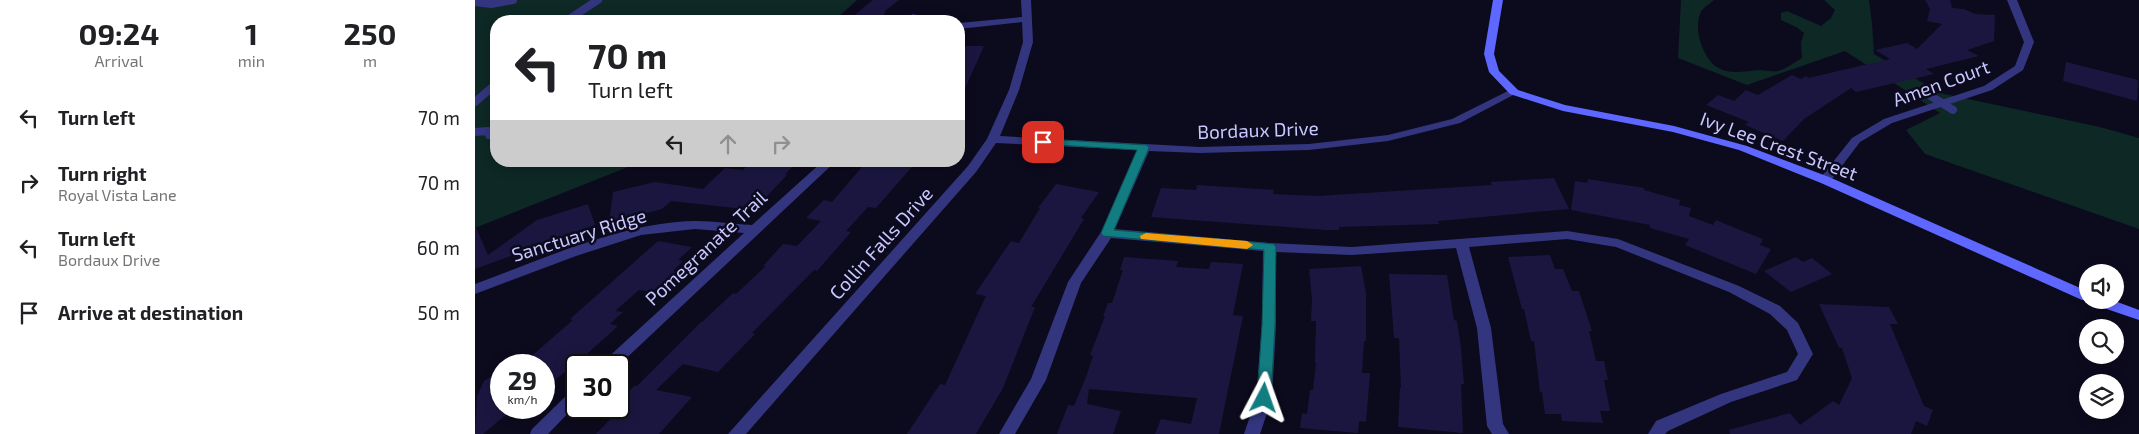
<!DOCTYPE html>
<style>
:root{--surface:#fff;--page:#f6f6f6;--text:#202124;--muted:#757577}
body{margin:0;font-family:"Exo 2",sans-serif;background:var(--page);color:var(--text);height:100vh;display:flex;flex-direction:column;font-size:19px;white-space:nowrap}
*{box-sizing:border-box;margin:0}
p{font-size:16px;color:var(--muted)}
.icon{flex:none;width:28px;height:28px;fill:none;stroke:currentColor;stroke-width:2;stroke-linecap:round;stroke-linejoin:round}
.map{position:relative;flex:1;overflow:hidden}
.panel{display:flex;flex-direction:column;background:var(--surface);width:475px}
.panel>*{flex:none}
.top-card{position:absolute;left:15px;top:15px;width:475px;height:152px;border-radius:20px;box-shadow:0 2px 12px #0003;background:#fff;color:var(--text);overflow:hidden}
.buttons{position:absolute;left:1604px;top:264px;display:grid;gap:10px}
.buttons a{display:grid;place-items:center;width:45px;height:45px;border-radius:50%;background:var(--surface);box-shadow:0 2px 12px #0003;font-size:25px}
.speed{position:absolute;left:15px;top:354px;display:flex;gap:10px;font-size:25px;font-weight:700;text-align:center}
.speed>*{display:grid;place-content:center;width:65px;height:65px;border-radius:50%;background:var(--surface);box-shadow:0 2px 12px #0003;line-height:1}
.speed small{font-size:12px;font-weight:400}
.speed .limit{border:2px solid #111;border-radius:8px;background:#fff;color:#111}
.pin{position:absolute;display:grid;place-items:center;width:42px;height:42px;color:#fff;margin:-21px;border-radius:10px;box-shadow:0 2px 8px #0006}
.me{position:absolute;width:55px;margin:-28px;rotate:4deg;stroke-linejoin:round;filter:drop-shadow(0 0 4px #0008)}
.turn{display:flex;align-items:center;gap:18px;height:105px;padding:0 15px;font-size:22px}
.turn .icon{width:65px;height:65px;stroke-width:2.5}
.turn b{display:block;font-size:35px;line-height:42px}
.lanes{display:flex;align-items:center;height:48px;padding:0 15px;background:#0003;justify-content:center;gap:25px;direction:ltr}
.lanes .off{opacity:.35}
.eta{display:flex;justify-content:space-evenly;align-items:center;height:85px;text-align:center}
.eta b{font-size:30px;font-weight:700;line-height:35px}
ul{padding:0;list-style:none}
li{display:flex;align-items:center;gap:15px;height:65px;padding:0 15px}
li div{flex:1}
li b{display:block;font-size:19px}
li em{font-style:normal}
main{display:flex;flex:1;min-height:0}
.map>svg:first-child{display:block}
</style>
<main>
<section class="panel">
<div class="eta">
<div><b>09:24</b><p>Arrival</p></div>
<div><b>1</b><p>min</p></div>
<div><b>250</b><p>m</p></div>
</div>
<ul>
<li><svg class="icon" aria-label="left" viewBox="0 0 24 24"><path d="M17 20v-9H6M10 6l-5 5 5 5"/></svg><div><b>Turn left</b></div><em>70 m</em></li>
<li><svg class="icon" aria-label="right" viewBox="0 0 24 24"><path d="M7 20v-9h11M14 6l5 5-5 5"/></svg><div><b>Turn right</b><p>Royal Vista Lane</p></div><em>70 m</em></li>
<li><svg class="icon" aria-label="left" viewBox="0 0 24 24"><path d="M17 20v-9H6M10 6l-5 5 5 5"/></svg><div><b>Turn left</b><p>Bordaux Drive</p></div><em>60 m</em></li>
<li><svg class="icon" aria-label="arrive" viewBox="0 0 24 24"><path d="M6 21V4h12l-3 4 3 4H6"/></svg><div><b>Arrive at destination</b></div><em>50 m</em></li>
</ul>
</section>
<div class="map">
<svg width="1664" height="434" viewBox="0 0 1664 434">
<rect width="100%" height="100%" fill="#0c0a1d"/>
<path fill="#0d2825" d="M0,0H382L359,21H21V161H168L0,228Z
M1206,0H1239C1236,3 1230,6 1227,10C1217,26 1227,57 1242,67C1253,75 1271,71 1284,70C1290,70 1296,72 1303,71C1311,69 1320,62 1327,58L1326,42L1329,33L1321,27L1306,20V13L1312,11L1346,26L1356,18L1360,10L1349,0H1394L1397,23L1399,54L1465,93L1625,127L1664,138V229L1450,154L1431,130L1465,113L1370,51L1272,85L1203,58Z"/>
<path fill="#1b163f" d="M398,0H424L410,11L408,21H372Z
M1450,0H1475L1477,8L1489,9L1500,14L1520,15L1519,41L1492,50L1504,56L1451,69L1459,74L1381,92L1376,88L1329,119L1308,141L1270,125L1274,122L1231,105L1243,95L1259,101L1271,90L1283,95L1317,75L1326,79L1331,76L1333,78L1415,59L1400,50L1432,43L1442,49L1467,24L1452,21L1455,9Z
M484,46H509L484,102Z
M1591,62L1663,80L1662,101L1588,81Z
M277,161H322L310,175H312L279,210L196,201L187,209L134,223L138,192L180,182L228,189L250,168L268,170Z
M392,161H442L401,208L393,207L371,231L376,232L342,271L339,270L277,333L280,334L243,372L208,364L181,390L217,397L184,434H121L142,412L144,401L159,386H162L226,322H227L258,293L261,294L291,266H288L308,244L322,246L346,221L331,218L349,200L357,202Z
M1079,178L1094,209L963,221L964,224L864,227V230H851L676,217L686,188L721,190L722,185L799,190L798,194L843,196L1017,185L1016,182Z
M1113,179L1169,188V190L1205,200L1204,205L1216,208L1214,216L1238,225L1241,220L1260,228L1288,239L1285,245L1296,249L1281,274L1210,245L1214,239L1175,228V225L1096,210L1100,181L1112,183Z
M581,184L624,192L606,218L609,219L556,307H560L528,388L501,434H432L465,384L470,385L511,296L500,294L536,241L544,243L565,208H563Z
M113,204L120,225L0,269V225L13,255L62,220Z
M183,241L217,247L203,260L208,261L198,271L204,272L181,293L164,290L140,311L148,312L135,324L143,326L102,363L69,388V365H46L98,320L95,319Z
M1075,255L1080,269H1088L1097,291H1104L1117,331H1114L1121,361H1129L1133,380H1129L1135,411H1125L1128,423L1087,421L1086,414H1070L1067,392H1065L1059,341H1056L1049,309H1047L1033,257Z
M649,257L703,261L701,267L734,269L736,262L768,264L758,315L768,316L744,434H680L686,419L716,424L722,398L614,389L612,404L646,411L638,434H582L593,405L599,406L611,377L618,356L615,355L630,316H628L633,303H637L648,270H645Z
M1321,257L1328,262L1337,258L1357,274L1316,292L1289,271Z
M886,266L891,293V341H889L887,373H895L891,422L884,421L883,433L825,428L827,413L832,414L835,390H838L841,363L840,362L841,321H836L837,300L834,269Z
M914,274L972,275L979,320L982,321L986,348L989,384H986L988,433L923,427L925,388H926L924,338H919Z
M1344,304L1414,307L1423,324H1415L1449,406L1458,410L1452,426L1441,421L1436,434H1255L1254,430L1315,413L1325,425L1358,401L1364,405L1377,378L1367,348H1364Z
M26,369V408H39L8,434H0L2,396L9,381Z"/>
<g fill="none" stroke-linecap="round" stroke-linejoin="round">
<path stroke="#33367f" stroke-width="8" d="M0,2L16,4L38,0
M91,21L123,0
M1454,95L1478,110
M0,102L21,84
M0,132L13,131L14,135"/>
<path fill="#33367f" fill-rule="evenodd" d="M546,0H556L558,42L544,90L525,136L725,147L834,144L913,135L977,119L1035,90L1039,89L1044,92L985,123L913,141L834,150L725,153L674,151L640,229L795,243L877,247L1092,231L1143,239L1264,286L1305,306L1323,323L1338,354L1322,380L1256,402L1193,431L1190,434H1173L1181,421L1246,394L1312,372L1323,354L1312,330L1295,314L1254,292L1141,247L1092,239L994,247L1016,328L1028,424L1034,434H1017L1012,426L1002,328L981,248L877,255L801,252V325L797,398L785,434H769L781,398L787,325L788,251L636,238L606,283L571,380L540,434H524L556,379L593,282L626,232L662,150L521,143L501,172L271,434H253L493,166L512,139L534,90L548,42L547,22L484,29V23L547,17Z
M1532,0H1542L1559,42L1548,70L1517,90L1417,123L1385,142L1354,183H1346L1344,180L1346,177L1377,138L1409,119L1509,86L1540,66L1549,42Z
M438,14L441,15L444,21H434L433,17Z
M348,161H361L144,365H127L129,361L269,233L220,229L166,235L101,256L0,294V284C68,259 148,222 220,221C239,221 259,224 277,225Z
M101,389V405L73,434H55L57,429L96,391Z"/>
<path fill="#5e67ff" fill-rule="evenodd" d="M1018,0H1028L1019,54L1024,71L1043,90L1090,105L1199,126L1272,146L1354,177L1612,291V300H1637L1664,310V320L1617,304L1615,300H1607L1346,183L1264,150L1198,132L1088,111L1035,94L1014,72L1009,54Z"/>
</g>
<path fill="#127d81" stroke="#0c5154" d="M568,139L672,145L674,148L639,230L799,244L801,247L800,325L796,398L794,402L789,403L784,402L782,398L787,325L789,250L628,236L626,233L662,150L565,144L563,142Z"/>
<path fill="#f59e0b" d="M671,233L772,241L778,245L772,249L666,239L665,236Z"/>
<g text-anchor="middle" stroke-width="5" stroke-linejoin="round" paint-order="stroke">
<g font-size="19" fill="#c9c7ff" stroke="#0c0a1d">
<text transform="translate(1466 83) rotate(-20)" y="7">Amen Court</text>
<text transform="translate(783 130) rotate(-2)" y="7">Bordaux Drive</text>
<text transform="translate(1304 146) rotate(20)" y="7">Ivy Lee Crest Street</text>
<text transform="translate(104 235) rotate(-17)" y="7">Sanctuary Ridge</text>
<text transform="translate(406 243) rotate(-48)" y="7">Collin Falls Drive</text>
<text transform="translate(231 248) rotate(-43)" y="7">Pomegranate Trail</text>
</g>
</g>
</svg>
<div class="buttons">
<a><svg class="icon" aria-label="sound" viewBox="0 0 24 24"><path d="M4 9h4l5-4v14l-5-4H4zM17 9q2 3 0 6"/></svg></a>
<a><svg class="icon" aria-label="search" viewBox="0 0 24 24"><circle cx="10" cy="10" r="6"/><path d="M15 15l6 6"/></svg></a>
<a><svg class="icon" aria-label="layers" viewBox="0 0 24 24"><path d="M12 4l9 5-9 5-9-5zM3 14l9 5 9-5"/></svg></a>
</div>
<div class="speed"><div>29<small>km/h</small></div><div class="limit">30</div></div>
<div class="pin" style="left:568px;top:142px;background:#d93025"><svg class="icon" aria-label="arrive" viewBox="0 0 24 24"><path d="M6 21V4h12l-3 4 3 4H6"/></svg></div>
<svg class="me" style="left:789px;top:398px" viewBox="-20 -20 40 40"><path d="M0-17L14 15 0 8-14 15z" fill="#127d81" stroke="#fff" stroke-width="4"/></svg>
<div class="top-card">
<div class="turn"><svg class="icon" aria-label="left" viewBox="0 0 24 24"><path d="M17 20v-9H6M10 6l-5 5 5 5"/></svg><div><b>70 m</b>Turn left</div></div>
<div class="lanes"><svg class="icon" aria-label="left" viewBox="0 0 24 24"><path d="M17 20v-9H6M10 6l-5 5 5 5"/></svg><svg class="icon off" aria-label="ahead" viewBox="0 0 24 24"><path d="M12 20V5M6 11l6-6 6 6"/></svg><svg class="icon off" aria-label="right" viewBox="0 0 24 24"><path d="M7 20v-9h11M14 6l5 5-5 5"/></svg></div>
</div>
</div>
</main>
